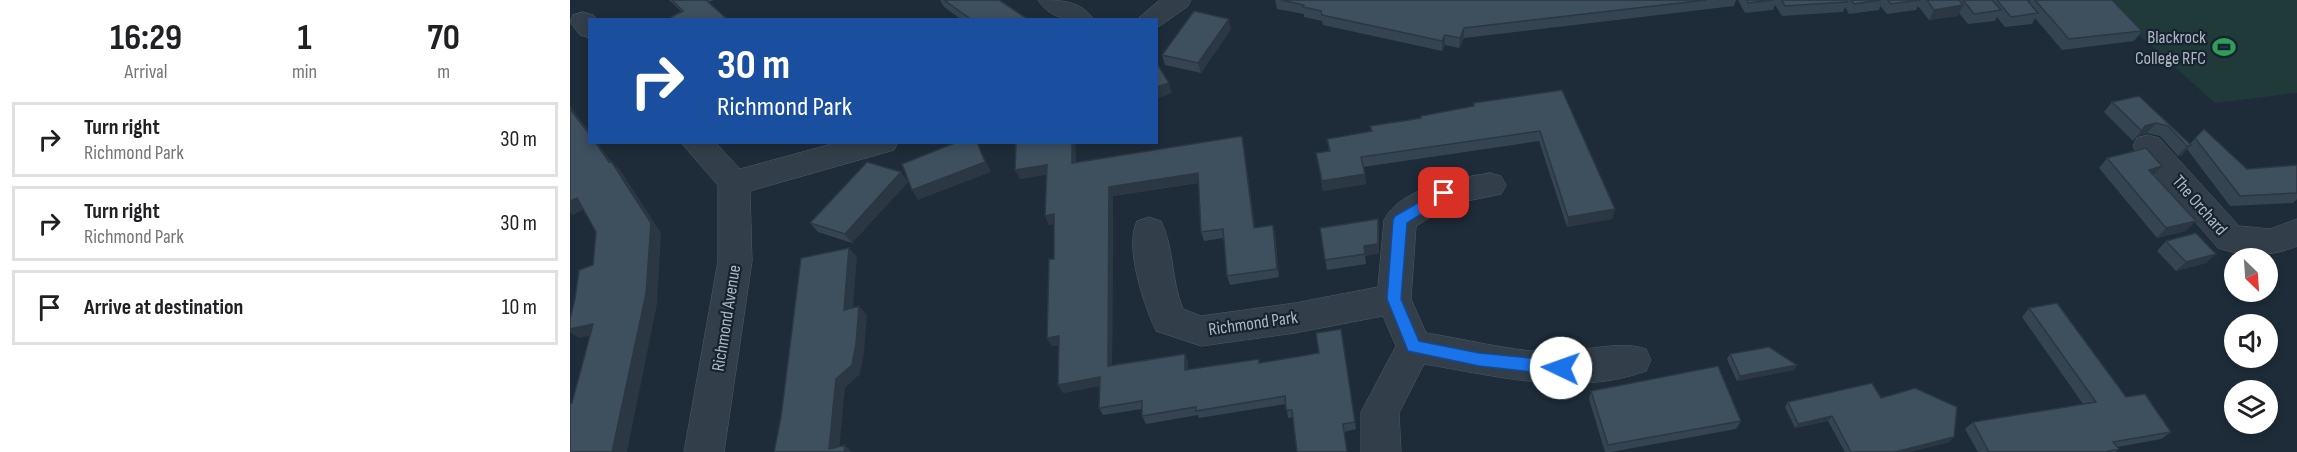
<!DOCTYPE html>
<style>
:root{--surface:#fff;--page:#f2f2f2;--text:#202124;--muted:#757577;--line:#e0e0e0}
body{margin:0;font-family:"Sofia Sans Condensed",sans-serif;background:var(--page);color:var(--text);height:100vh;display:flex;flex-direction:column;font-size:22px;white-space:nowrap}
*{box-sizing:border-box;margin:0}
p{font-size:20px;color:var(--muted)}
.icon{flex:none;width:33px;height:33px;fill:none;stroke:currentColor;stroke-width:2;stroke-linecap:round;stroke-linejoin:round}
.map{position:relative;flex:1;overflow:hidden}
.panel{display:flex;flex-direction:column;background:var(--surface);width:570px}
.panel>*{flex:none}
.guide{position:absolute;left:18px;top:18px;width:570px;height:126px;border-radius:0px;box-shadow:0 3px 9px #0003;background:#1a4fa0;color:#fff;overflow:hidden}
.needle{width:39px;rotate:155deg}
.buttons{position:absolute;left:1654px;top:248px;display:grid;gap:12px}
.buttons a{display:grid;place-items:center;width:54px;height:54px;border-radius:50%;background:var(--surface);box-shadow:0 3px 9px #0003;font-size:30px}
.pin{position:absolute;display:grid;place-items:center;width:51px;height:51px;color:#fff;margin:-26px;border-radius:12px;box-shadow:0 3px 9px #0006}
.me{position:absolute;width:66px;margin:-33px;rotate:273deg;stroke-linejoin:round;filter:drop-shadow(0 0 4px #0008)}
.turn{display:flex;align-items:center;gap:21px;height:126px;padding:0 30px;font-size:27px}
.turn .icon{width:78px;height:78px;stroke-width:2.5}
.turn b{display:block;font-size:42px;line-height:51px}
.eta{display:flex;justify-content:space-evenly;align-items:center;height:102px;text-align:center}
.eta b{font-size:36px;font-weight:700;line-height:42px}
ul{padding:0;list-style:none}
li{display:flex;align-items:center;gap:18px;height:75px;margin:0 12px 9px;padding:0 18px;border:3px solid var(--line);border-radius:0px}
li div{flex:1}
li b{display:block;font-size:22px}
li em{font-style:normal}
main{display:flex;flex:1;min-height:0}
.map>svg:first-child{display:block}
</style>
<main>
<section class="panel">
<div class="eta">
<div><b>16:29</b><p>Arrival</p></div>
<div><b>1</b><p>min</p></div>
<div><b>70</b><p>m</p></div>
</div>
<ul>
<li><svg class="icon" aria-label="right" viewBox="0 0 24 24"><path d="M7 20v-9h11M14 6l5 5-5 5"/></svg><div><b>Turn right</b><p>Richmond Park</p></div><em>30 m</em></li>
<li><svg class="icon" aria-label="right" viewBox="0 0 24 24"><path d="M7 20v-9h11M14 6l5 5-5 5"/></svg><div><b>Turn right</b><p>Richmond Park</p></div><em>30 m</em></li>
<li><svg class="icon" aria-label="arrive" viewBox="0 0 24 24"><path d="M6 21V4h12l-3 4 3 4H6"/></svg><div><b>Arrive at destination</b></div><em>10 m</em></li>
</ul>
</section>
<div class="map">
<svg width="1727" height="452" viewBox="0 0 1727 452">
<rect width="100%" height="100%" fill="#1e2c39"/>
<path fill="#203a3a" d="M1530,0H1727V93L1645,103Z"/>
<g fill="none" stroke-linecap="round" stroke-linejoin="round">
<g stroke="#4f5b67" stroke-width="1">
<path id="minor" d="M468,0C489,0 511,0 524,20C502,20 481,21 468,0Z
M590,0H621L618,6L590,26L586,27V20H567Z
M13,12L23,15L27,20H20V38L10,35L0,22L3,15Z
M1578,135L1589,138L1669,226L1700,229L1727,219V246C1701,257 1675,257 1648,248L1567,154L1563,146L1567,138Z
M111,142H145L170,169L269,142H328L324,150L180,191L182,261L154,452H114L148,261V186Z
M920,173L931,176L936,185L931,194L882,204L846,226L841,299L856,333C895,339 936,350 975,352C1007,354 1048,339 1076,349L1081,360L1076,371C1004,397 927,376 854,364L829,413L831,452H791V412L826,346L813,316L725,333L631,346L586,331C574,306 554,246 567,221L579,217L591,221C604,246 601,281 613,309L631,316L725,303L808,287L814,220C830,188 888,178 920,173Z"/>
</g>
<use href="#minor" fill="#323e49" fill-rule="evenodd"/>
</g>
<path fill="#354451" d="M99,0H144L139,2L158,20H103L101,17L112,12Z
M370,0H429L459,20H392L374,7Z
M705,0H1166L1164,6L894,38L889,48L875,45L872,51L753,25L752,21L734,17V14L707,9Z
M1168,0H1457L1459,2L1460,0H1542L1572,31L1564,41L1492,50L1465,18L1462,24L1435,27L1427,17L1425,21L1398,24L1389,13L1388,16L1359,20L1348,6L1346,10L1317,14L1310,6L1309,10L1279,14L1275,7L1273,12L1212,16L1205,5L1203,10L1175,13Z
M661,29L631,73L595,65L592,55Z
M992,90L1045,209L1042,219L997,227L969,141L793,167L796,184L753,191L746,153L759,151L757,139L801,132L800,126L851,118V116L903,106V103Z
M1569,96L1620,144L1625,138L1677,169L1727,165V199L1723,203L1660,206L1617,149L1612,155L1608,156L1590,136L1577,133L1567,136L1563,141L1534,112L1542,102Z
M446,142H505L506,162L674,146L685,228L703,225L705,234L709,277L660,285L657,276L654,238L634,241L631,232L628,183L543,196L542,365L615,354L618,362V370L689,359L690,363L785,422L786,429L774,432L723,417L718,418L716,404L629,418L628,415L576,424L572,416V409L533,415L529,408V386L493,393L488,385L489,345L482,346L477,338L484,259V224L479,225L475,216L477,174L450,179Z
M1537,158L1584,175L1616,231L1587,238L1529,168Z
M331,172L338,182L282,243L248,232L240,223Z
M750,228H809V253L795,256L796,264L757,270Z
M1596,241L1646,254L1636,263L1606,271L1587,251Z
M1459,308L1556,397L1601,432L1591,439L1547,447L1549,449L1545,452H1408L1395,429L1403,422L1513,404L1452,317Z
M1160,354L1227,365L1224,370L1167,381L1157,359Z
M1021,391L1171,421L1166,429L1041,452H1035L1019,399Z
M1311,398L1380,442L1339,452H1275L1258,421L1225,428L1215,407L1218,402Z"/>
<path fill="#2b3742" d="M1393,5L1388,16L1359,20L1364,10Z
M659,19L661,29L631,73L628,63Z
M894,28V38L889,48L890,38Z
M875,35V45L872,51V41Z
M599,83L602,93L586,99V87Z
M0,106L20,132V135L0,109Z
M1586,123L1577,133L1567,136L1575,126Z
M672,136L674,146L686,237L684,228Z
M25,142H27L43,164L41,161L51,171L91,233L87,304L57,452H42L39,162Z
M407,142L409,146L421,172L348,200L342,190Z
M502,142H505L506,172L502,163Z
M1621,145L1612,155L1608,156L1617,146Z
M477,165L481,174L450,179L445,170Z
M1592,166L1583,176L1579,170Z
M331,172L338,182L282,243L275,234Z
M628,173L630,182L543,196L542,374L538,366L539,187Z
M795,174L796,184L753,191L752,181Z
M7,198L18,207L3,215L0,212V201Z
M1045,209L1042,219L997,227L998,217Z
M484,214L489,223L479,225L475,216Z
M808,219L809,253L795,256L794,246Z
M1626,221L1616,231L1587,238L1596,228Z
M703,225L705,234L709,277L707,269Z
M279,248L287,257L282,319L274,310Z
M1646,254L1636,263L1606,271L1616,262Z
M289,306L297,315L294,353L290,374L275,388L269,452L259,449L266,379Z
M23,324L35,333L9,338L0,332V329Z
M489,336L494,344L482,346L477,338Z
M615,354L618,362L619,378L615,370Z
M1227,365L1224,370L1167,381L1170,376Z
M530,377L534,385L493,393L488,385Z
M1262,416L1258,421L1225,428L1228,424Z
M1384,437L1380,442L1339,452H1325Z
M275,445L282,452H274Z"/>
<path fill="#3e4f5e" stroke="#2b3742" stroke-width="1.5" d="M102,0H136L158,20H104L101,17L113,11Z
M374,0H429L459,20H402Z
M711,0H1136L894,28L890,38L875,35L872,41L752,15L751,11L733,7L734,5Z
M1177,0H1203L1178,3Z
M1212,0H1276L1277,2L1215,6Z
M1281,0H1311L1284,4Z
M1318,0H1350L1321,4Z
M1357,0H1389L1393,5L1364,10Z
M1393,0H1422L1431,10L1404,14Z
M1427,0H1457L1468,13L1441,17Z
M1465,0H1542L1572,31L1499,39Z
M624,11L659,19L628,63L592,55Z
M586,62L599,83L586,87Z
M992,90L1045,209L998,217L970,131L791,157L795,174L752,181L746,153L760,151L757,139L802,131L800,126L851,118V116L904,106L903,103Z
M1569,96L1621,145L1617,146L1598,126L1586,123L1575,126L1572,131L1542,102Z
M0,109L20,135V142H25L39,162L41,161L81,223L76,294L42,452H0V404L2,403L23,324L0,329V319L5,299L9,270L23,265L26,232L7,198L0,201Z
M1634,129L1677,169L1727,165V193L1670,196L1625,138Z
M672,136L684,228L703,225L707,269L657,276L653,229L631,232L628,173L539,187L538,366L615,354V370L689,359V363L749,353L746,333L771,329L785,422L773,424L777,452H727L722,410H716L715,396L626,411V407L572,416V401L529,408L530,377L488,385L489,336L477,338L479,259H484V214L475,216L477,165L445,170L446,142H502V163Z
M387,142H407L415,162L342,190L332,164Z
M1576,148L1592,166L1579,170L1626,221L1596,228L1537,158Z
M297,162L331,172L275,234L240,223Z
M808,219V244L794,246L795,254L755,260L750,228Z
M1626,233L1646,254L1616,262L1596,241Z
M279,248L274,310L289,306L286,344L282,365L266,379L259,449L275,445L274,452H204L211,417L231,258Z
M1487,303L1556,397L1575,394L1601,432L1543,442L1549,449L1534,452H1419L1403,422L1526,402L1459,308Z
M1199,347L1227,365L1170,376L1160,354Z
M1148,366L1171,421L1038,445L1021,391Z
M1302,383L1311,398L1345,388L1387,407L1384,437L1325,452H1281L1262,416L1228,424L1218,402Z"/>
<path fill="#1a73e8" stroke="#114b97" stroke-width="1.5" d="M874,188L881,193L879,196L837,223L831,299L849,341L909,353L991,361L996,363L998,368L996,373L991,375L909,366L838,351L817,299L823,220L825,216Z"/>
<defs>
<g id="stadium-bare" transform="scale(1.8)"><path d="M0-5a6.5 5 0 1 0 0 10a6.5 5 0 1 0 0-10ZM-3.5-1.8h7v3.6h-7Z" fill="#2e9e5b" stroke="#17232e" stroke-width="2.5" paint-order="stroke"/></g>
</defs>
<g fill-rule="evenodd">
<use href="#stadium-bare" x="1654" y="47"/>
</g>
<g text-anchor="middle" stroke-width="4.5" stroke-linejoin="round" paint-order="stroke">
<g font-size="18" fill="#acb8c6" stroke="#17232e" text-anchor="end">
<text x="1636" y="43">Blackrock<tspan x="1636" dy="21">College RFC</tspan></text>
</g>
<g font-size="18" fill="#acb8c6" stroke="#17232e">
<text transform="translate(1630 205) rotate(49)" y="6">The Orchard</text>
<text transform="translate(156 318) rotate(-81)" y="6">Richmond Avenue</text>
<text transform="translate(683 323) rotate(-8)" y="6">Richmond Park</text>
</g>
</g>
</svg>
<div class="buttons">
<a><svg class="needle" viewBox="-14 -14 28 28"><path d="M0-13l5 13h-10z" fill="#e53935"/><path d="M0 13l5-13h-10z" fill="#757577"/></svg></a>
<a><svg class="icon" aria-label="sound" viewBox="0 0 24 24"><path d="M4 9h4l5-4v14l-5-4H4zM17 9q2 3 0 6"/></svg></a>
<a><svg class="icon" aria-label="layers" viewBox="0 0 24 24"><path d="M12 4l9 5-9 5-9-5zM3 14l9 5 9-5"/></svg></a>
</div>
<div class="pin" style="left:874px;top:193px;background:#d93025"><svg class="icon" aria-label="arrive" viewBox="0 0 24 24"><path d="M6 21V4h12l-3 4 3 4H6"/></svg></div>
<svg class="me" style="left:991px;top:368px" viewBox="-20 -20 40 40"><circle r="19" fill="#fff"/><path d="M0-13L10 11 0 6-10 11z" fill="#1a73e8"/></svg>
<div class="guide">
<div class="turn"><svg class="icon" aria-label="right" viewBox="0 0 24 24"><path d="M7 20v-9h11M14 6l5 5-5 5"/></svg><div><b>30 m</b>Richmond Park</div></div>
</div>
</div>
</main>
